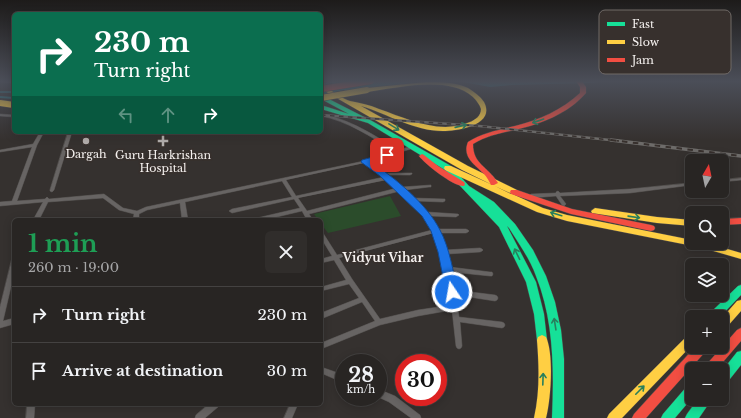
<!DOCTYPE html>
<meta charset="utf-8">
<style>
:root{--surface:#282523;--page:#302d2b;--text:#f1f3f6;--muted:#a5a5a6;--line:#444241}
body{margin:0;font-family:"Libre Baskerville",serif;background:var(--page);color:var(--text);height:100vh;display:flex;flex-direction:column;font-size:15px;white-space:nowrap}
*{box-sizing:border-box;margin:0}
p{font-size:13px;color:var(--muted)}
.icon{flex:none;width:22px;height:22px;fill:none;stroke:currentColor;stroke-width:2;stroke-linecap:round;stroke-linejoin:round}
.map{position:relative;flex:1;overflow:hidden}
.details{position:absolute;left:12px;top:218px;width:311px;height:188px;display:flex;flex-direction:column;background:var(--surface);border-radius:6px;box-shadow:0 2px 10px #0003,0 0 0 1px var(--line)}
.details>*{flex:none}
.guide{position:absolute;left:12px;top:12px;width:311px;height:122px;border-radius:6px;box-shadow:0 2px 10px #0003,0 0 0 1px var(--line);background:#0b6e4f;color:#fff;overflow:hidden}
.needle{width:26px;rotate:9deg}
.buttons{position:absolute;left:685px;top:154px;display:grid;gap:8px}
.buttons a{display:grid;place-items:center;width:44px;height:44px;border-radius:6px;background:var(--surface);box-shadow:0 2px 10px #0003,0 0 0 1px var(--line);font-size:20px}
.speed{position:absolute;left:335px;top:354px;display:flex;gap:8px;font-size:20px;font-weight:700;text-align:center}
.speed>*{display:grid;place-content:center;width:52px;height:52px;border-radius:50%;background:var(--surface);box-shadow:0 2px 10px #0003,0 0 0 1px var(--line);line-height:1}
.speed small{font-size:10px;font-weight:400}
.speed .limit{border:6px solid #d22;background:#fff;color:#111}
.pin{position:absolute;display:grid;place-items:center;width:34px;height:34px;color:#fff;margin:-17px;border-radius:8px;box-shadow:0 2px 6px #0006}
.me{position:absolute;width:44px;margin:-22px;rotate:348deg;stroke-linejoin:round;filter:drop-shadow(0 0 3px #0008)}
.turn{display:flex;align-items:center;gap:14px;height:84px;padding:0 16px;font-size:18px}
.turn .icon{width:52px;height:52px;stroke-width:2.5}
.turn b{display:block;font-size:28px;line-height:34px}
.lanes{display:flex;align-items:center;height:38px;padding:0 16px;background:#0003;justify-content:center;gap:20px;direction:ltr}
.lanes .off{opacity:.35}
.round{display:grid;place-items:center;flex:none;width:42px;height:42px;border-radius:6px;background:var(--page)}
.headline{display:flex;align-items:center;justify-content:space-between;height:68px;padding:0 16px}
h1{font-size:24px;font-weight:700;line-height:30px;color:#1e9e55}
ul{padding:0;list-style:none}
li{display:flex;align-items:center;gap:12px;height:56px;padding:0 16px;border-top:1px solid var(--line)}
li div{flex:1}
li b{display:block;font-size:15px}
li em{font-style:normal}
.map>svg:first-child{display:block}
</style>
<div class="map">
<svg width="741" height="418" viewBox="0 0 741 418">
<rect width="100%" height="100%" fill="#35312f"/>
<path fill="#2b4c2b" d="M390,196L401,216L328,233L321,224V220H318L314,214Z"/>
<path fill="#287680" d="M337,81H610L590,83L512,85L490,87L463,82L422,81L352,93L333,82Z"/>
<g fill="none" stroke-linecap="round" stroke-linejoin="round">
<path fill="#287680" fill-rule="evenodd" d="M332,81H334L354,93L351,94L344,90L321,95V93L341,88L332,83L321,86V84Z
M0,91H14V93H0Z
M0,96L14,97V99L0,98Z"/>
<g stroke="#504d4b" stroke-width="1">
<path id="street" d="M0,81H14V83L1,82Z
M0,114L14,115V117L0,116Z
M321,114C350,119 374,135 398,150L412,146H414V148L368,162L383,173H412V174L410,175H387L402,187L431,185V187H429L405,190L413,198L445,199V201L443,202L416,201L427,212L458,214L459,215L456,217L430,216L437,229H466L468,230L469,231L468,232L466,233H439L445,250L480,248L482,249L483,250L482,251L480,252L447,254L450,267L490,272H492L493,274L492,276H490L451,272L455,290L495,295L497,296L498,298L497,300L495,301L456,295L459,317L502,322L504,323L505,325L504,327L502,328L460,322L462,346L461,348L459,349L457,348L456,346L452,310L418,316L380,325L321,349V343L375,321L362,302L321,319V313L359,298L349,284L321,291V287L346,280L334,260L321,263V259L332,256L321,238V232L323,233L337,255L432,230L423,214L411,201L408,200V198L400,191L309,214L313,220H307L302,211L264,220H254L257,218L300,208L294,199L232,213L229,211L232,209L292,197L282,181L185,202L188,220H182L180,203L147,210L139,214V220H133L134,214L119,210L103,198L48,202L39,220H33L43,202L0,206V202L12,201L32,147L0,152V150L33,144L40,132H44L37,145L17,201L45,199L47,197L49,199L104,194L123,208L137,211L146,207L364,161L394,151C371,137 348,121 321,116ZM364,163L384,177L296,196L286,180ZM386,180L397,188L307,211L298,198ZM434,233L438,245L445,268L444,269L445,271L452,305L418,310L380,319L352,279L339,258Z
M68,132H72L54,190L52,192L50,191V190Z
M741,178V180L722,182V180Z
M692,183V185L630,193L560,196L566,204L564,206L562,205L556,196L531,198L529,196L531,194L556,193V192L558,191L560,193L630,189Z
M12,259H14V274L3,321L14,318V324L0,328V307Z
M321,367L344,375V383L321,373Z
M378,389L395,396L420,415L421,418H411L389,402L378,397Z
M27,404H35L34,418H26Z
M209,404H219L218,407L205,418H195L196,415Z
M290,404H298L292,418H284Z"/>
</g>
<g stroke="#504d4b" stroke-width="1">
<path id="fast" d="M321,95L372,121L451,166L469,186L494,202L515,224L533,250L546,276L555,302L561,330L564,359V418H552C554,370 554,321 536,276C530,259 519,244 509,228L507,226L536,282L544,314L547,340L546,343L542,345L538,343L537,340L534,314L526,282L499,227L445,170L368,123L321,109V105L349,114L321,99Z
M741,285V295L720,317H708L709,314L738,286Z
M741,351V365L726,384L722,386V371L737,352Z
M692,383V398L675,418H661L663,414L688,385Z
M698,399H712L699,418H685L687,414Z"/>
</g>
<g stroke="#504d4b" stroke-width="1">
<path id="slow" d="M426,82C440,82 455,82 468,88C474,92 480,96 484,102C496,125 458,131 443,131C414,131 388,114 361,106L468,166L517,190L518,192L517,194H511L462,170L321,89V86H324C331,90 343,99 350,101C360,103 370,105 379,109C408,119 439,135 470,122C475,120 481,116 481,109C480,105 476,100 473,97C449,75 397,88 367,92L364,90L367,88Z
M445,166H451L543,208L567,215L692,240V243H707L741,253V259L703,248L567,221L537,212L445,170L444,168Z
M595,208L657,217L692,220V226L657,223L592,213L591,211Z
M741,300V311L726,328L722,330V318L737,301Z
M692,333V345L622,418H607L609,414L688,335Z
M542,335L546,337C554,354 551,399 546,418H534C540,392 539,366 537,340L538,337Z"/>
</g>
<g stroke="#504d4b" stroke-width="1">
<path id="jam" d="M576,81H582L586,87V93C568,114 540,124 515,130C500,133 486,136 473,144C473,165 488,166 498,183L494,185H491C489,181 487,177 484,174C474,164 462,157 468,142C482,133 498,130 515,126C539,120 562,110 580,93V87Z
M422,154L424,155L438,166L464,182L465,184L464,186C454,187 425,164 419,156Z
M511,190H517L572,209L651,225L654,226L655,228L654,230L651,231L571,214L511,194L510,192Z
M741,218V224L722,225V219Z
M741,328V341L717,369H704L706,365L737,330Z
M695,347H707L706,351L646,418H632L634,414Z"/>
</g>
<use href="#street" fill="#676463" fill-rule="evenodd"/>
<use href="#fast" fill="#16e098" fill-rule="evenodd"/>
<use href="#slow" fill="#ffcf43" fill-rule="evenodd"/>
<use href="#jam" fill="#f24e42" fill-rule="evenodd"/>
<g stroke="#6d6b69" stroke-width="2.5">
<path id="rail-far1" d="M321,115L479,126L619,141"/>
</g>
<g stroke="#6d6b69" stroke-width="3.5">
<path id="rail" d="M611,140L741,156"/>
</g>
<use href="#rail-far1" stroke="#37302d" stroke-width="1.5" stroke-dasharray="4.5" stroke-linecap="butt"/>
<use href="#rail" stroke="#37302d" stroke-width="2" stroke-dasharray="5.5" stroke-linecap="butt"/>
<g stroke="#504d4b" stroke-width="7" stroke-linecap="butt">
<path id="slow-bridge" d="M321,98L367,90
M0,103L14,105"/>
</g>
<g stroke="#504d4b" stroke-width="7" stroke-linecap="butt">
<path id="jam-bridge" d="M321,89L371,81"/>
</g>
<use href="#slow-bridge" stroke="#ffcf43" stroke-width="6"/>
<use href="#jam-bridge" stroke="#f24e42" stroke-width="6"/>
</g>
<defs><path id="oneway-shaft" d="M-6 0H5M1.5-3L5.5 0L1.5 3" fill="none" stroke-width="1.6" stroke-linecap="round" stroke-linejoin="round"/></defs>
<g stroke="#287f5d">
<use href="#oneway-shaft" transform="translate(538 121) rotate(161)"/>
<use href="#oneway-shaft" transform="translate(461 126) rotate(-13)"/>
<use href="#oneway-shaft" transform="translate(394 127) rotate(31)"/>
<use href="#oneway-shaft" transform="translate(556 214) rotate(-163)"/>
<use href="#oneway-shaft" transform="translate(634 217) rotate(8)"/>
<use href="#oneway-shaft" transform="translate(517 254) rotate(-116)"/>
<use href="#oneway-shaft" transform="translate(555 324) rotate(-99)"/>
<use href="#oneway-shaft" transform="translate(543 379) rotate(-88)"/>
<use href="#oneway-shaft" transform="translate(640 390) rotate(-45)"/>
</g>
<linearGradient id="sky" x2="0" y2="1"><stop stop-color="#1d1b1a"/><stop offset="0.58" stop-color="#4b4e58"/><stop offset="1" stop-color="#4b4e58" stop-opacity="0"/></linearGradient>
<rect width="741" height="140" fill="url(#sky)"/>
<path fill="#1a73e8" stroke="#114b97" d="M387,153L390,155L389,157L371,162C395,178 427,204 440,230C450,249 453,272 458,292L456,295L452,297L448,295L446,292L438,252L431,231L422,216L380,176L361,162L362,160Z"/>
<g fill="#b2aeac" stroke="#37302d" stroke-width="1.5">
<circle cx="86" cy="141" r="4"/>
<path d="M161 135h4v4h4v4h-4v4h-4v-4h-4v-4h4z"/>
</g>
<g text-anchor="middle" stroke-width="3.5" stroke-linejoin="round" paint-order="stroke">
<g font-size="11" fill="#f5f1ef" stroke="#37302d">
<text x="86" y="158">Dargah</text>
<text x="163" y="159">Guru Harkrishan<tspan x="163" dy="13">Hospital</tspan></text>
</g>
<g font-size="12" font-weight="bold" fill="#f5f1ef" stroke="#37302d">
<text x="383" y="262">Vidyut Vihar</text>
</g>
</g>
<rect x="599" y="10" width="132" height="64" rx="6" fill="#37302d" stroke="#706a67" stroke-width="1"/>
<rect x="607" y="22" width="18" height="4" fill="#16e098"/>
<rect x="607" y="40" width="18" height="4" fill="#ffcf43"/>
<rect x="607" y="58" width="18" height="4" fill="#f24e42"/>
<g font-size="11" fill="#f5f1ef">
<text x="632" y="28">Fast</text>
<text x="632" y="46">Slow</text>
<text x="632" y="64">Jam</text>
</g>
</svg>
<div class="buttons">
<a><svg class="needle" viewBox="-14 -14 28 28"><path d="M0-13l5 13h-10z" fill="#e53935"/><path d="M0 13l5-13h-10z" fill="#a5a5a6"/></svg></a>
<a><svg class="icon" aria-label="search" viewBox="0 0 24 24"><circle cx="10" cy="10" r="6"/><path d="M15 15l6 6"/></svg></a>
<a><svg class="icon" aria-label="layers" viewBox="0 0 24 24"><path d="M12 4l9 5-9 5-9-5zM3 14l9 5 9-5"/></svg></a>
<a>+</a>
<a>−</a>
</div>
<div class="speed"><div>28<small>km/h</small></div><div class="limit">30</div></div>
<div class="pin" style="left:387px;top:155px;background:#d93025"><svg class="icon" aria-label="arrive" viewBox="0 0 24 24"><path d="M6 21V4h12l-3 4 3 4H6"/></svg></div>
<svg class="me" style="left:452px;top:292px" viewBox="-20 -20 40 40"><circle r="17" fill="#1a73e8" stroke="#fff" stroke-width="3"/><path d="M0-11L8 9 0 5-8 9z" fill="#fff"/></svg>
<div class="guide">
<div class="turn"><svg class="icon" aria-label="right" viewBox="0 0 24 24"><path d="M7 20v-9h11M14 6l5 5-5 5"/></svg><div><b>230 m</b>Turn right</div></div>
<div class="lanes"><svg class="icon off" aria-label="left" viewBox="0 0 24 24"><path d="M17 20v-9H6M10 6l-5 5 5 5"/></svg><svg class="icon off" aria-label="ahead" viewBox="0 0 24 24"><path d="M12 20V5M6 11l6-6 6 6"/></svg><svg class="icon" aria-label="right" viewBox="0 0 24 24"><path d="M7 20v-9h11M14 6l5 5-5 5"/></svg></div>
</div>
<section class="details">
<div class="headline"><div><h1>1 min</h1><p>260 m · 19:00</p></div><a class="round"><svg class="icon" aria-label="close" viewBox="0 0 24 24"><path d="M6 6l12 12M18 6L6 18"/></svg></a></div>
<ul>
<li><svg class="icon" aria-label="right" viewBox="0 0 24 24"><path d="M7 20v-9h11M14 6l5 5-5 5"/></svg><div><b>Turn right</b></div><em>230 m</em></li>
<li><svg class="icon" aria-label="arrive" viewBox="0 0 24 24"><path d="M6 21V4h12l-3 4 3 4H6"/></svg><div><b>Arrive at destination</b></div><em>30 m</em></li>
</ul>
</section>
</div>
